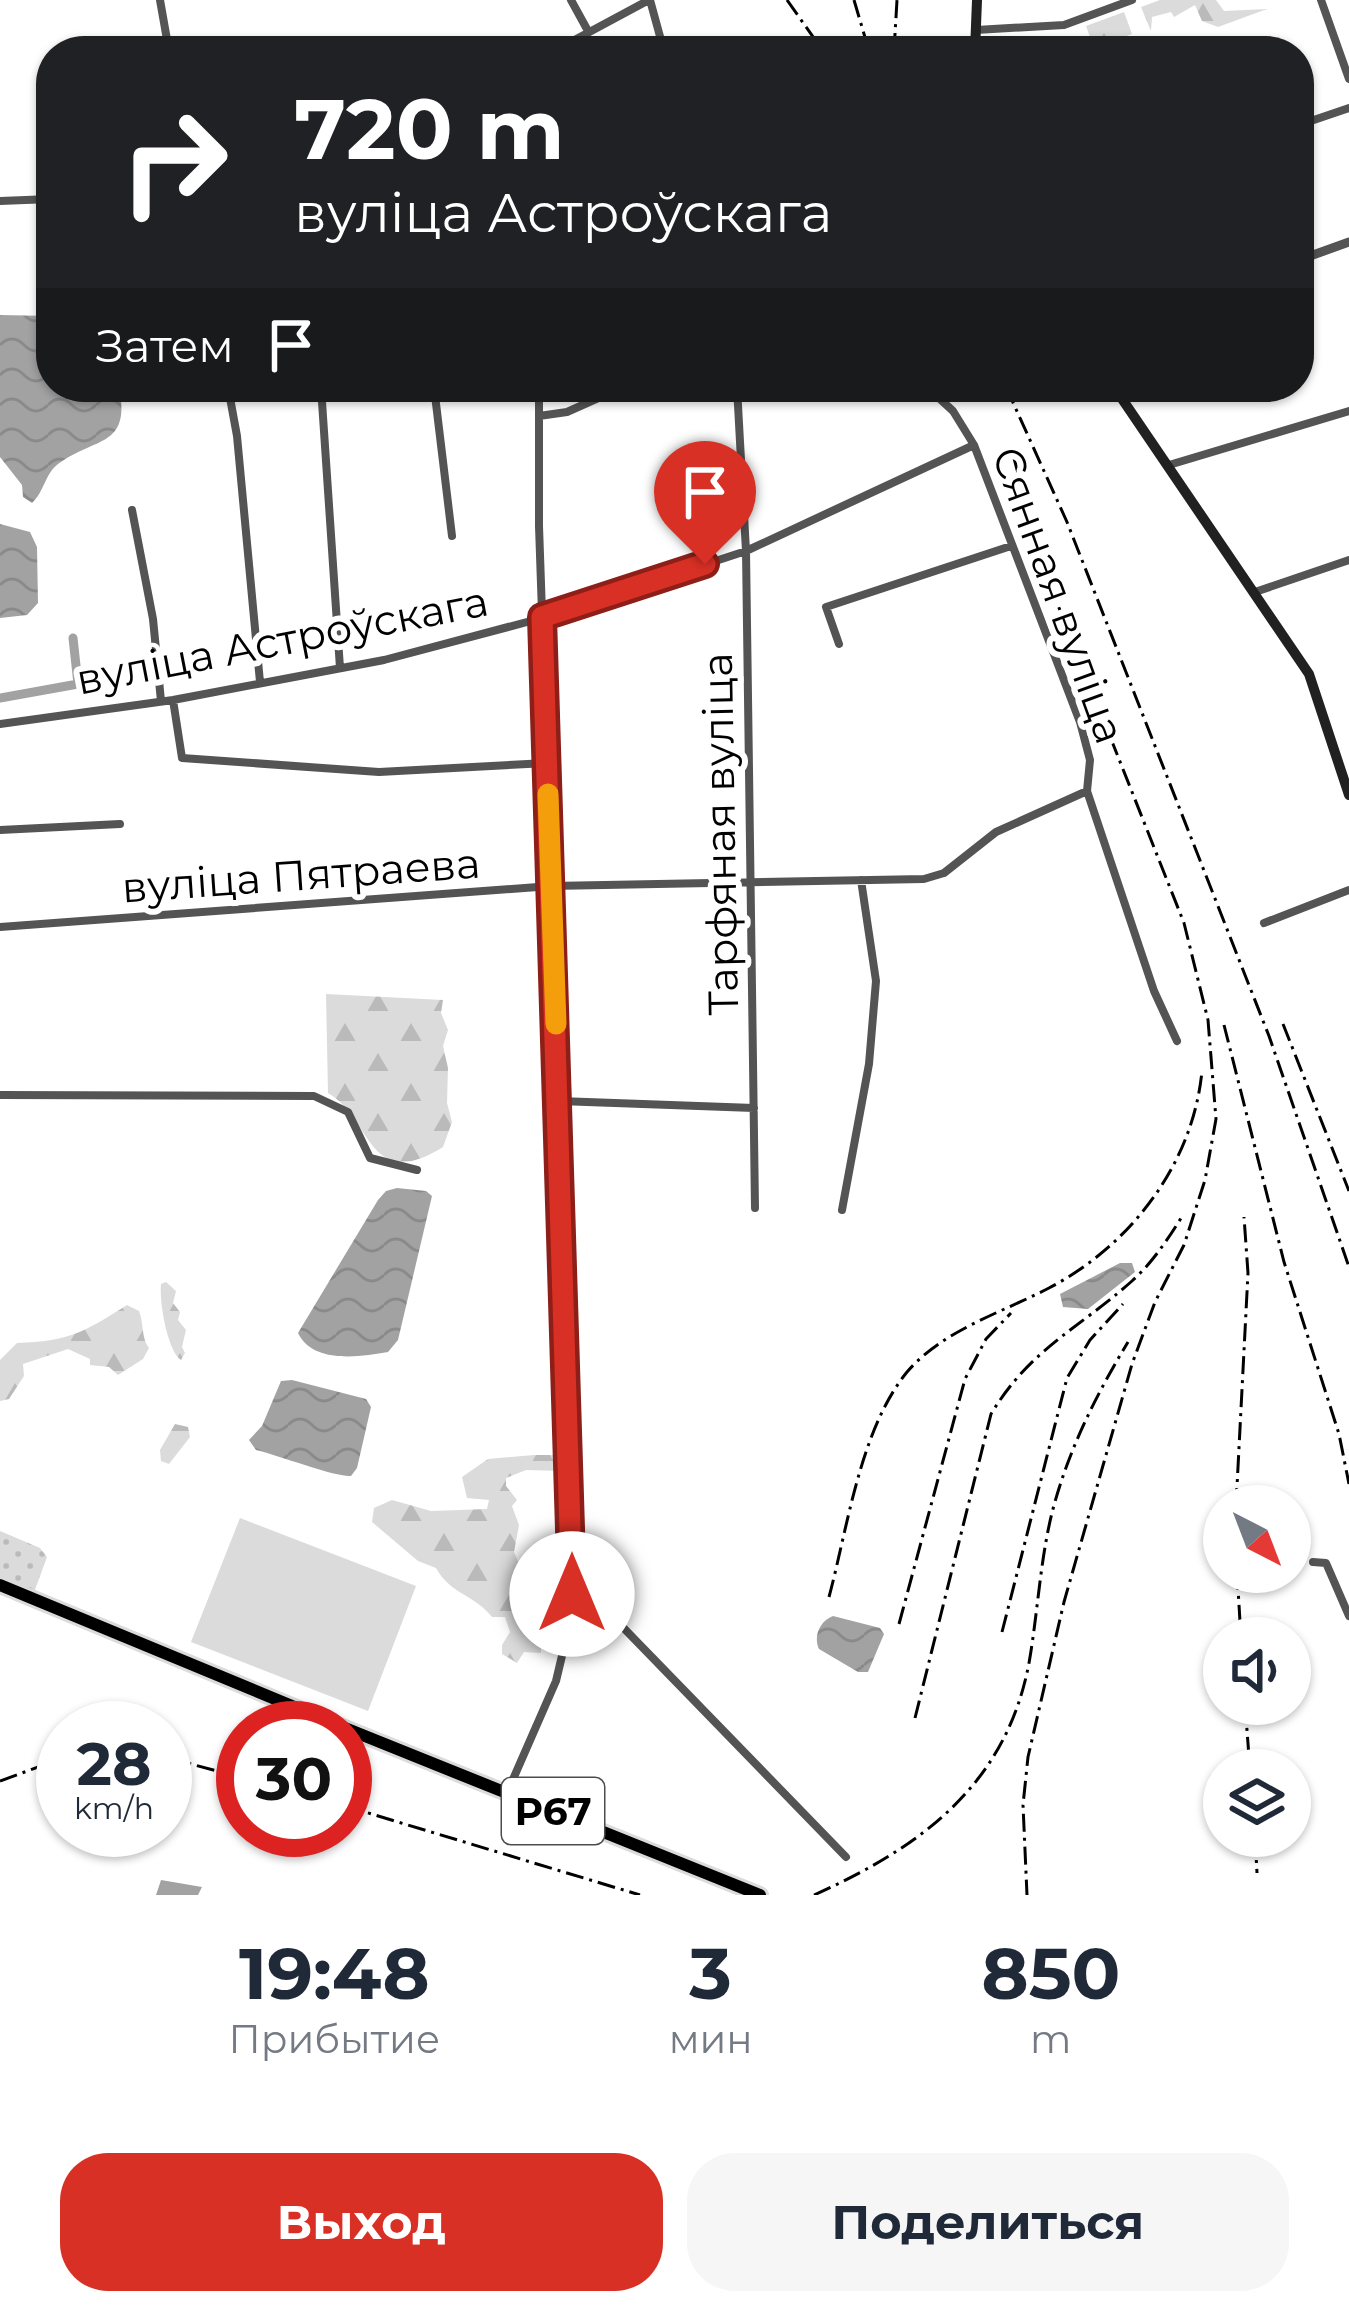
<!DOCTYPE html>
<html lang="ru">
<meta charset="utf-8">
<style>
:root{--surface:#fff;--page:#f6f6f7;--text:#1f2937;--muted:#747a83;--accent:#d93025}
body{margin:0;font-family:Montserrat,sans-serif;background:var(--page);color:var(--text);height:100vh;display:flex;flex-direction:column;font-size:45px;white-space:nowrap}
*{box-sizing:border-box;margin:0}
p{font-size:39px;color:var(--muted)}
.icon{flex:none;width:66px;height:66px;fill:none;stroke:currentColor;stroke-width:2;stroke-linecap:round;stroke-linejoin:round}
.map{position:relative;height:1895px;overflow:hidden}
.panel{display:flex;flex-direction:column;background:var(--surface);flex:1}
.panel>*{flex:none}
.top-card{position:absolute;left:36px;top:36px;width:1278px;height:366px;border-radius:48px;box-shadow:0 3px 9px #0004;background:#202124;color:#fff;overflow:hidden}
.needle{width:78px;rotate:138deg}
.controls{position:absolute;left:1203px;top:1485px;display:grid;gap:24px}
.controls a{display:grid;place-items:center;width:108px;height:108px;border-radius:50%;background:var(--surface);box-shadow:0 3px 9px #0004;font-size:60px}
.speed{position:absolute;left:36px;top:1701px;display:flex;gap:24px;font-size:60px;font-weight:700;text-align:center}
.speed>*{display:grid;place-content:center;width:156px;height:156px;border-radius:50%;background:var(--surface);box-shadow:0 3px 9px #0004;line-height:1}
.speed small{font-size:30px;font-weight:400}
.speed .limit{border:18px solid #d22;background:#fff;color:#111}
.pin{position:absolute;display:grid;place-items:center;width:102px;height:102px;color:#fff;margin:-123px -51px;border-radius:50% 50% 50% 0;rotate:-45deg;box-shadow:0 0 12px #0007}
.pin .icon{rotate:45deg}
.me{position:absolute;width:132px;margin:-66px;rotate:0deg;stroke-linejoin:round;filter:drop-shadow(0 0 9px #0008)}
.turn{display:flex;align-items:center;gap:42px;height:252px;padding:0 60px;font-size:54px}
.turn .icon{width:156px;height:156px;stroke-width:2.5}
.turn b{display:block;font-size:84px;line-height:102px}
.then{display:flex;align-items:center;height:114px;padding:0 60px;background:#0003;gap:24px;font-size:45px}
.eta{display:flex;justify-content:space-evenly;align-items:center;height:204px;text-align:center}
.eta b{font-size:72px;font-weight:700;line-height:84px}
.cta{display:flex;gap:24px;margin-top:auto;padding:24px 60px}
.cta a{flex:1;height:138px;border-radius:48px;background:var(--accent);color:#fff;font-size:48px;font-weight:700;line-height:138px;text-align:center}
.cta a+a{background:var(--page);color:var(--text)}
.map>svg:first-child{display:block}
</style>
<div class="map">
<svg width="1349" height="1895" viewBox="0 0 1349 1895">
<defs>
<pattern id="grass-dots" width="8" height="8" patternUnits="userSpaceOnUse" patternTransform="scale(3)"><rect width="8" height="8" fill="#dbdbdb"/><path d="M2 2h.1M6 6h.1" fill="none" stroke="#bababa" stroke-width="1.8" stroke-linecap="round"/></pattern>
<pattern id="forest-firs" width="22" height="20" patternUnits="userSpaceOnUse" patternTransform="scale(3)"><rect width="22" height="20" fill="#dbdbdb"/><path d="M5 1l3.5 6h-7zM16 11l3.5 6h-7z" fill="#bababa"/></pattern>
<pattern id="water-waves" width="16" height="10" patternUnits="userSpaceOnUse" patternTransform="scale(3)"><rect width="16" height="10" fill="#a2a2a2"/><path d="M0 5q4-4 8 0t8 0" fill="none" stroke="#8a8a8a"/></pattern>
</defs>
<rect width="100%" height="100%" fill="#fff"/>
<path fill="url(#grass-dots)" d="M0,1531L40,1548L47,1557L32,1598L0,1585Z"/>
<path fill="url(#forest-firs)" d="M1160,0H1216L1224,11L1267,9L1218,27L1202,21L1195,5L1174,17L1171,12L1152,17L1151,31L1141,7Z
M1124,12L1132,34L1094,48L1086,26Z
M326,994L443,1000L441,1013L448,1030L443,1046L448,1068L447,1103L452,1122L443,1147C368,1194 372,1118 328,1093Z
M166,1282L176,1291L173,1303L180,1312L178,1320L186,1330L182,1347L185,1353L181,1360C168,1352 159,1303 161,1284Z
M127,1305L139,1311C144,1323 141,1338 149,1348L143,1359L118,1375L109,1367L90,1365V1359L68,1349L23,1364L24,1376L9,1399L0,1401V1360L17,1343C69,1341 83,1333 127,1305Z
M175,1424L188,1427L190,1437L169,1464L161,1461L160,1450Z
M534,1455H557L562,1471L526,1470L506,1478V1486L517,1500L512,1506L519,1525L514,1552L522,1571C546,1575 560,1573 568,1601L553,1615L561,1618L560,1634L541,1637V1653L524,1652L517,1663L502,1654V1645L510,1632L505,1617H492C474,1594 451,1595 436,1568L418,1561L372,1522L374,1508L392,1500L431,1511L487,1509L489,1500L467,1498L462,1477L488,1459Z"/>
<path fill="#dbdbdb" d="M240,1518L416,1586L368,1711L191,1642Z"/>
<path fill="url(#water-waves)" d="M0,315L51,316V387H119C131,448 96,436 58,464C45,474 44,492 32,503L23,497L22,485L0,457Z
M0,524L30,532L37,547L38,603L27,615L0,618Z
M397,1188L426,1191L432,1196L398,1340L388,1352C359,1357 313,1364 298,1333L378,1200L386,1191Z
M1120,1263H1132L1135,1272L1088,1309L1063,1307L1060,1294Z
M292,1380L366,1399L371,1407L357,1468L351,1476C334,1477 278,1455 256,1450L249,1440L262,1426L281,1381Z
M833,1616L880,1628L884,1634L868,1672H858L819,1649C813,1636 820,1621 833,1616Z
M161,1880L202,1887L198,1895H156Z"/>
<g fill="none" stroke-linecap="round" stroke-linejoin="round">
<path stroke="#a2a2a2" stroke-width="9" d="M0,698L78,684L73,638"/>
<g stroke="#dbdbdb" stroke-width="18">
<path id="primary" d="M0,1585L345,1728
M345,1728L760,1895"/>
</g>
<path stroke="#545454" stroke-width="8" d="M160,0L169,51
M571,0L588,31
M650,0L664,51
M1321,0L1349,79
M976,30L1064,25L1132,0
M554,51L649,0
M1299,125L1349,108
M0,201L51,199
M228,387L237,436L260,682
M321,387L340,668
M434,387L452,536
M539,387V526L573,1510L571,1618L601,1611L611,1615L846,1857
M737,387L746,551L755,1208
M927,387L953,411L974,445L1080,722L1090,760L1087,791L1154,991L1177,1041
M539,399L565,387
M539,416L567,412L623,387
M1169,465L1349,411
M132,510L153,619L161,701
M1255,592L1349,560
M839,644L826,607L1011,546
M173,700L182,758L379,772L547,763
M0,724L173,700L384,660L542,618L746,551L974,445
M0,830L120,824
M1264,923L1349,890
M0,927L551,886L924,879L944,873L996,832L1087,791
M0,1095L314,1096L348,1112L370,1158L417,1170
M559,1101L754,1108
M842,1210L869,1064L876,981L861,880
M1313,1562L1326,1563L1349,1616
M507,1793L556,1681L571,1618"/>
<path stroke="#545454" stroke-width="9" d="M1299,260L1349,242"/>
<path stroke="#212121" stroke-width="10" d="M975,51L977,0
M1114,387L1309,674L1349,795"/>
<use href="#primary" stroke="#000" stroke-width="12"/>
<path stroke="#000" stroke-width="3" stroke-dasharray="18 6 3 6" stroke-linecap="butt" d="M787,0L823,51
M854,0L869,51
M894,51L897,0
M1006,387L1067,522L1269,1036L1349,1267
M1014,458L1042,565L1184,923L1208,1020L1216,1119L1205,1180L1184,1245L1155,1302L1132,1364L1064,1602L1028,1757L1023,1805L1027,1895
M1283,1024L1349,1191
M1224,1025L1284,1262L1339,1434L1349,1484
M1236,1506L1248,1273L1244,1217
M1237,1572L1241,1638
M829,1597C848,1526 860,1430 907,1372C943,1330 1001,1313 1049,1288C1131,1245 1193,1164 1202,1071
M899,1624L965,1379L986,1339L1011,1313
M1002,1632L1067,1378L1090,1340L1123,1304
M1245,1704L1250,1770
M915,1718L991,1414C1031,1348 1077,1330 1132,1281C1153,1262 1168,1239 1183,1215
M165,1757L243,1778
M0,1781L63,1758
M345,1806L640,1895
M1255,1836L1257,1873
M814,1895C921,1847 1006,1785 1029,1663C1038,1612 1040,1559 1053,1509C1069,1449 1096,1395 1128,1342"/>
</g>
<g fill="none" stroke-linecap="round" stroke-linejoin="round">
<g stroke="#8d1f18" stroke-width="30">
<path id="route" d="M572,1594L542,617L705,564"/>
</g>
<use href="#route" stroke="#d93025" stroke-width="21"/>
<path stroke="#f59e0b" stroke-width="21" d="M548,794L556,1024"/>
</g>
<g text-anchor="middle" stroke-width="12" stroke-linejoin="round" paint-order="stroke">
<rect fill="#fff" stroke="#4c4c4c" stroke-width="3" x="502" y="1778" width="102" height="66" rx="9"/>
<g font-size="39" font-weight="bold" fill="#000">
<text x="553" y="1825">Р67</text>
</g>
<g font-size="42" fill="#000" stroke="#fff">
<text transform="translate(1059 595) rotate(70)" y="15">Сянная вуліца</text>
<text transform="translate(282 640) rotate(-11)" y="15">вуліца Астроўскага</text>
<text transform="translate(720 834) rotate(-91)" y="15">Тарфяная вуліца</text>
<text transform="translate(301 875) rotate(-4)" y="15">вуліца Пятраева</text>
</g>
</g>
</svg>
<div class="controls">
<a><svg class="needle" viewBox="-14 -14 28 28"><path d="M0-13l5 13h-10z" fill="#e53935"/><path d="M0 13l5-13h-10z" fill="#747a83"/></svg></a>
<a><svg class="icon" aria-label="sound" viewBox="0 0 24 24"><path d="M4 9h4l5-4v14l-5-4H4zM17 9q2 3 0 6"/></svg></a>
<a><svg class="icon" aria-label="layers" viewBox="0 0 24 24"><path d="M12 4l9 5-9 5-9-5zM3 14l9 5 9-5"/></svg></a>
</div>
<div class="speed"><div>28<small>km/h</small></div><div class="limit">30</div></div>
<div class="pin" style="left:705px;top:564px;background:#d93025"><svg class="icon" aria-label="arrive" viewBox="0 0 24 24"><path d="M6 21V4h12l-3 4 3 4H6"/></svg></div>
<svg class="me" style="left:572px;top:1594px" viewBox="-20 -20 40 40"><circle r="19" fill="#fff"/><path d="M0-13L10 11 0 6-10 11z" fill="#d93025"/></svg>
<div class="top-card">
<div class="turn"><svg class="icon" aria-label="right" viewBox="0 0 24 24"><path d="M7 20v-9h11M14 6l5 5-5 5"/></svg><div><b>720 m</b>вуліца Астроўскага</div></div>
<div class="then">Затем<svg class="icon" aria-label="arrive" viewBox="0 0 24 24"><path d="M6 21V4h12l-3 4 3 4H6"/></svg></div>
</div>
</div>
<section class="panel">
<div class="eta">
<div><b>19:48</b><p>Прибытие</p></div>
<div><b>3</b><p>мин</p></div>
<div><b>850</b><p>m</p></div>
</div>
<div class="cta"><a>Выход</a><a>Поделиться</a></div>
</section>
